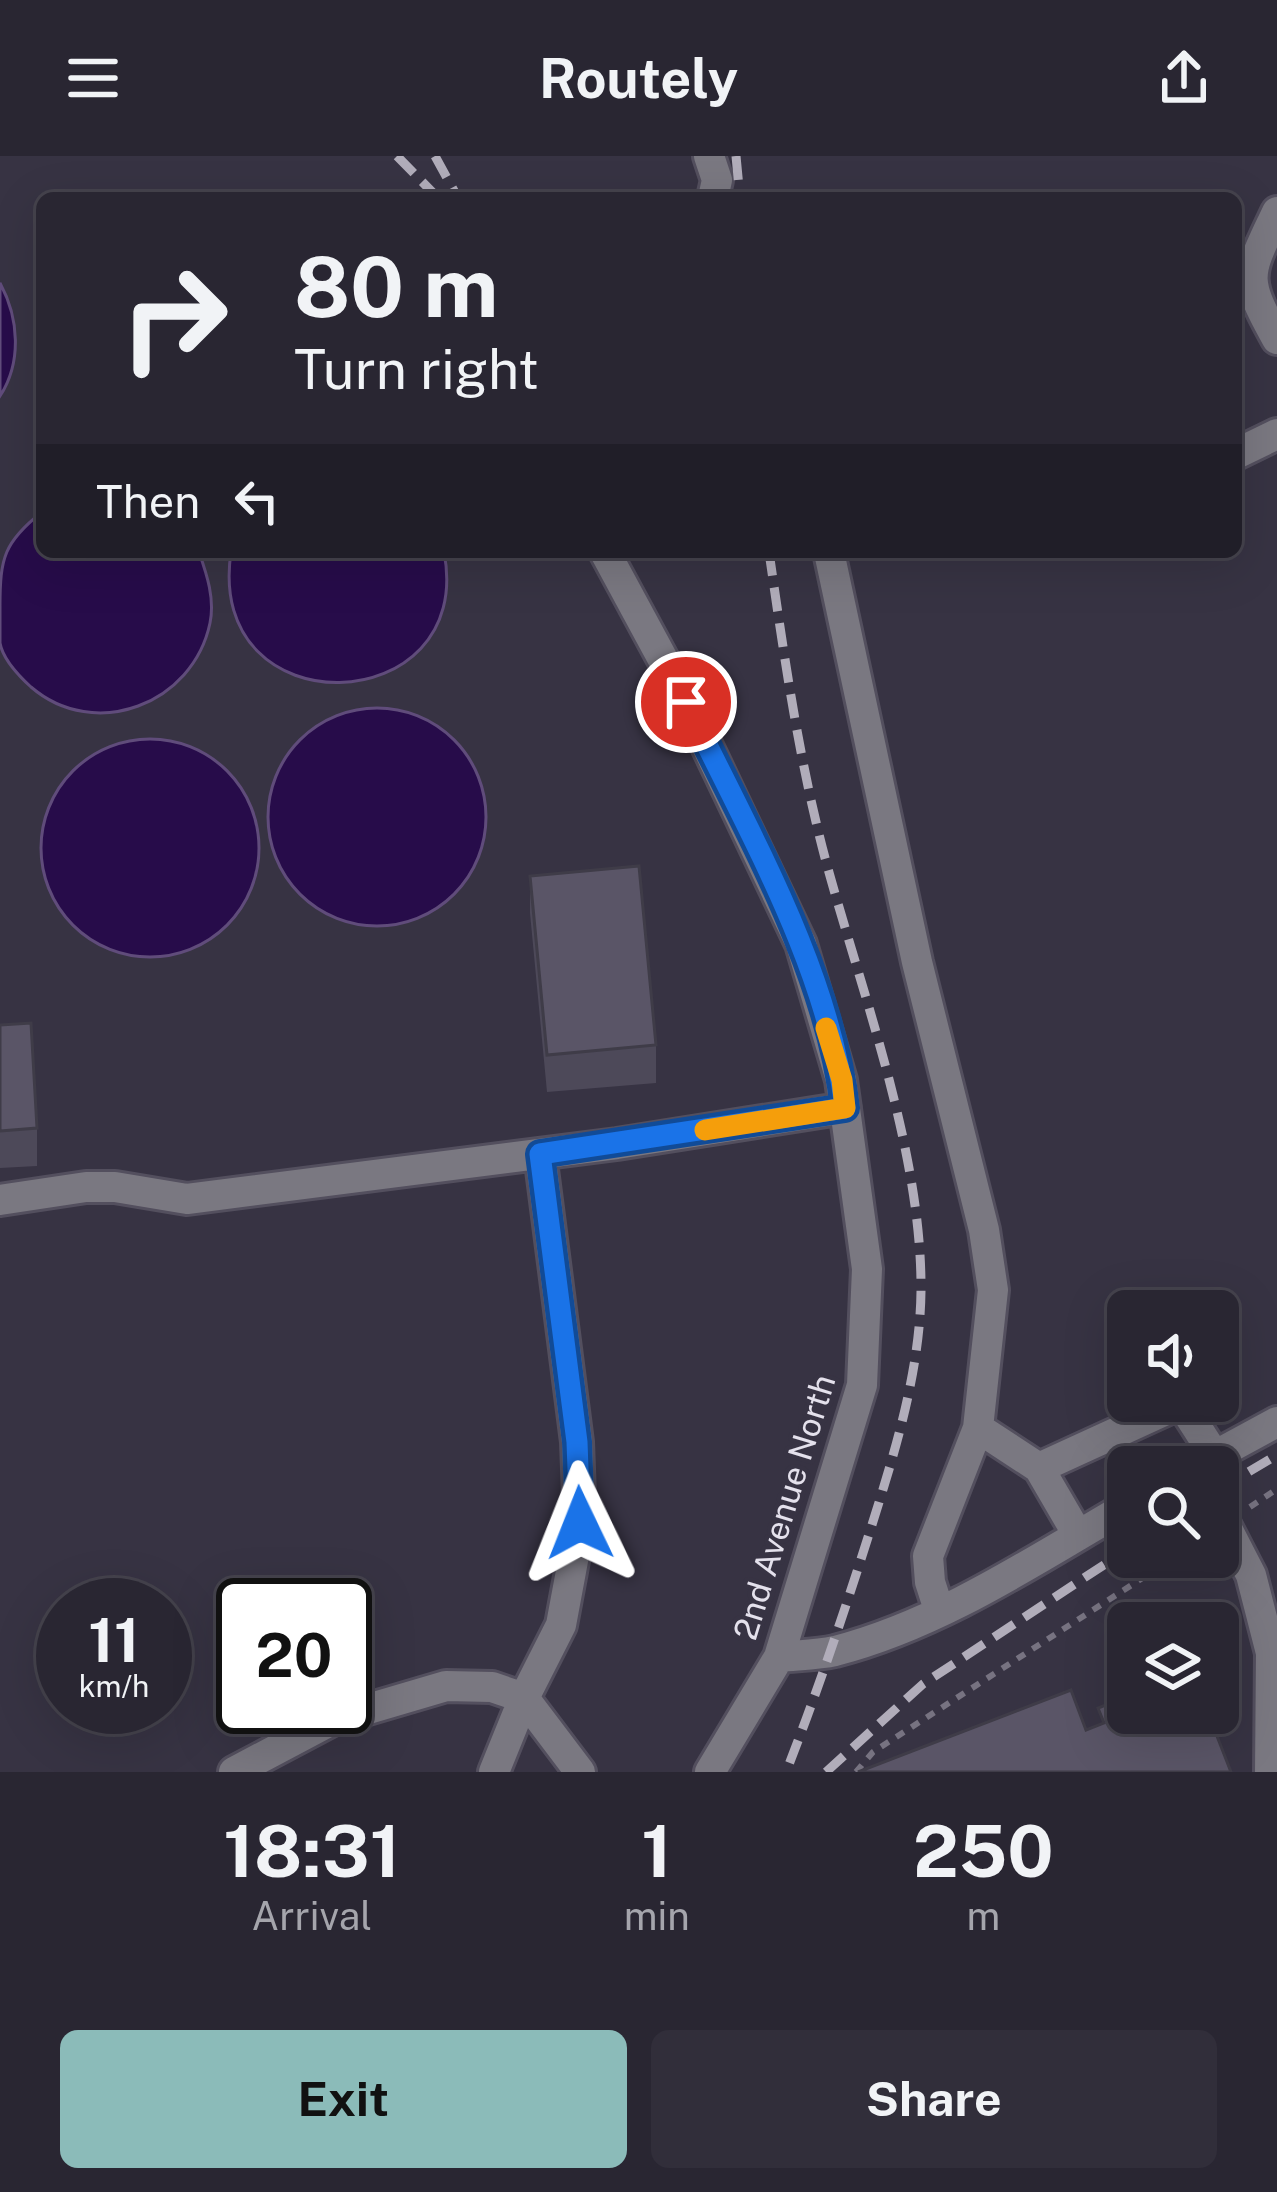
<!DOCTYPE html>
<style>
:root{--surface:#292632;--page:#312e3a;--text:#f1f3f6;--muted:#a5a5ac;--line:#45434d;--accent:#8bbbb9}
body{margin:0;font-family:"Public Sans",sans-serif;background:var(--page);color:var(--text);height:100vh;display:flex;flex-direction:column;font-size:45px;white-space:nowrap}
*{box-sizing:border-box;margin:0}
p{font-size:39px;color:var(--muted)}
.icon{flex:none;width:66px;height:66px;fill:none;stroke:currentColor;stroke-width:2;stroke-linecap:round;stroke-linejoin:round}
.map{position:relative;height:1616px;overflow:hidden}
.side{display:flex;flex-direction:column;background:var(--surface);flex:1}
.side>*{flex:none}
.hud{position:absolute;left:36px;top:36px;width:1206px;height:366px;border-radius:18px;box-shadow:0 12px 48px #0002,0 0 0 3px var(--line);background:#292632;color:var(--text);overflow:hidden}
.fabs{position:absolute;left:1107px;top:1134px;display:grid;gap:24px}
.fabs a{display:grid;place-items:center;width:132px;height:132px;border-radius:18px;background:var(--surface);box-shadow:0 12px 48px #0002,0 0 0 3px var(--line);font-size:60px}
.speed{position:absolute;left:36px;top:1422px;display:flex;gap:24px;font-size:60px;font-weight:700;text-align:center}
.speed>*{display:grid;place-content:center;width:156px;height:156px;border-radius:50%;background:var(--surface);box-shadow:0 12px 48px #0002,0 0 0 3px var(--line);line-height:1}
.speed small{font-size:30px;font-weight:400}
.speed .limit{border:6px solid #111;border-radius:18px;background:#fff;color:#111}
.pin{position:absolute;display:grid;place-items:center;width:102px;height:102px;color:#fff;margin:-51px;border:6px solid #fff;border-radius:50%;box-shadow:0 3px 12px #0007}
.me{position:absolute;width:132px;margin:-66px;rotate:358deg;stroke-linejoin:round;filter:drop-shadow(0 0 9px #0008)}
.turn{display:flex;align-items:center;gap:42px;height:252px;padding:0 60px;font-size:54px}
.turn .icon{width:156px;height:156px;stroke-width:2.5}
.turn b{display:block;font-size:84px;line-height:102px}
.then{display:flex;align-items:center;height:114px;padding:0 60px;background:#0003;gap:24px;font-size:45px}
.eta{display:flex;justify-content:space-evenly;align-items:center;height:204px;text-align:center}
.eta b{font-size:72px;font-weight:700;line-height:84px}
.action{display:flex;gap:24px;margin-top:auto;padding:24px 60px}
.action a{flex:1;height:138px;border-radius:18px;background:var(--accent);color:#111;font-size:48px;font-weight:700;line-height:138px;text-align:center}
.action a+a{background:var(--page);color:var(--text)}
header{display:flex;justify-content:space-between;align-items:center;height:156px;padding:0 60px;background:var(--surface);font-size:54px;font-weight:700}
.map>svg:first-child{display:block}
</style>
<header><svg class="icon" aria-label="menu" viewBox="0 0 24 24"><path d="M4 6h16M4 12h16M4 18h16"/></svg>Routely<svg class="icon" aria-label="share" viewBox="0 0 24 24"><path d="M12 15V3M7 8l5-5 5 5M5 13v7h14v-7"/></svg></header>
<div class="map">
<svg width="1277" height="1616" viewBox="0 0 1277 1616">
<rect width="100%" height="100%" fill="#373343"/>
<path fill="#270c4a" stroke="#604c7b" stroke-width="3" d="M0,127C19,162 22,206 0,240Z
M42,356V396H199C207,419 215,443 210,467C193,548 95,586 31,531C19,520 3,504 0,487C0,475 0,461 0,450C0,402 4,386 42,356Z
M231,396H444C477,565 204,575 231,396Z
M268 661a109 109 0 1 1 218 0a109 109 0 1 1-218 0Z
M41 692a109 109 0 1 1 218 0a109 109 0 1 1-218 0Z"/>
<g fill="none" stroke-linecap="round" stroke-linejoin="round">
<g stroke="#534f5e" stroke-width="36">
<path id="minor" d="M709,0L717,24L713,42
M1277,56C1247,120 1242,120 1277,183
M1236,298L1277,278
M605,396L686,546L801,788L841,924L867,1113L862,1229L779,1501L710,1616
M829,396L917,806L984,1074L993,1134L978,1272L928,1400L930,1426L939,1454
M540,998L577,1286L580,1367L561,1469L524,1542L580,1616
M0,1044L86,1031H115L187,1043L617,988L845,952
M978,1272L1039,1312L1078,1379
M1194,1311L1277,1266
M1039,1312L1181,1247L1215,1300
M1218,1355L1251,1419L1271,1497L1270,1616
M779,1501C797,1499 817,1499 835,1495C940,1468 1035,1404 1128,1350
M234,1616L334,1563L446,1530L492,1531L524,1542L494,1616"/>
</g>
<path stroke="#777381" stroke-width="6" stroke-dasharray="9 9" stroke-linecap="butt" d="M1250,1351L1277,1333
M856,1616L873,1596L1175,1401"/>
<use href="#minor" stroke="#7a7881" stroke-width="30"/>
<path stroke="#b1adba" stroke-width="9" stroke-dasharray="24 12" stroke-linecap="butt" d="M397,0L438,42
M435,0L458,42
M736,0L740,42
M769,396C785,506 801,620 832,727C868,854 922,1002 921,1135C920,1217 894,1299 870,1375C844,1457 817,1537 786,1616
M1218,1334L1277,1299
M826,1616L923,1528L1128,1393"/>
</g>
<path fill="#4d4959" d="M530,720L656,889V927L547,936L530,757Z
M0,869L37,972V1010L0,1012Z"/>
<path fill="#5a5567" stroke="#3f3c48" stroke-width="3" d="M639,710L656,889L547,899L530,720Z
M31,867L37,972L0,975V869Z
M1071,1534L1086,1574L1104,1567L1098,1552L1128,1540V1557H1208L1231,1616H858Z"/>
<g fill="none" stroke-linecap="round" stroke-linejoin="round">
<g stroke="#114b97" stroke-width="30">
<path id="route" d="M580,1367L577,1286L540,998L845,952C829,812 746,672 686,546"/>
</g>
<use href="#route" stroke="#1a73e8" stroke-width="21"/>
<path stroke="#f59e0b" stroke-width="21" d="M705,974L845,952L842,924L826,872"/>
</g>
<g text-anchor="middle" stroke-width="9" stroke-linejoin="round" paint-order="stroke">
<g font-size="33" fill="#e4e1ec" stroke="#373343">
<text transform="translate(784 1351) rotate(-73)" y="12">2nd Avenue North</text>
</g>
</g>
</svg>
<div class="fabs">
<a><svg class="icon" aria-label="sound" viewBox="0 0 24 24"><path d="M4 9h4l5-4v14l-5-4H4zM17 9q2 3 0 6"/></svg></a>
<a><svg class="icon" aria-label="search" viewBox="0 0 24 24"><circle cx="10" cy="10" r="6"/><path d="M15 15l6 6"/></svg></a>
<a><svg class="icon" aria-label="layers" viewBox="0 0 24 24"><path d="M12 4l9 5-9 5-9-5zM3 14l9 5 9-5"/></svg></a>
</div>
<div class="speed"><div>11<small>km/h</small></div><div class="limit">20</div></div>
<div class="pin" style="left:686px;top:546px;background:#d93025"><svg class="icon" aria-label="arrive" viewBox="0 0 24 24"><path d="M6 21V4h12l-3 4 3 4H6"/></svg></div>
<svg class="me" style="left:580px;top:1367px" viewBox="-20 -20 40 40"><path d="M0-17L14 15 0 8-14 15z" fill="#1a73e8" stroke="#fff" stroke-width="4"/></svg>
<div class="hud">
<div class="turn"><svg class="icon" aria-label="right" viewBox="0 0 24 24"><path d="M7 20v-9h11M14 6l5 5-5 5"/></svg><div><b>80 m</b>Turn right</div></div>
<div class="then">Then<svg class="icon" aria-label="left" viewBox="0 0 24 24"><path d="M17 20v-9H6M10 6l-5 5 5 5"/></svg></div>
</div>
</div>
<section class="side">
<div class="eta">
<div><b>18:31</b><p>Arrival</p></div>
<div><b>1</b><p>min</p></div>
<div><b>250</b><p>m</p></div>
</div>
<div class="action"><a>Exit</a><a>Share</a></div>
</section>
